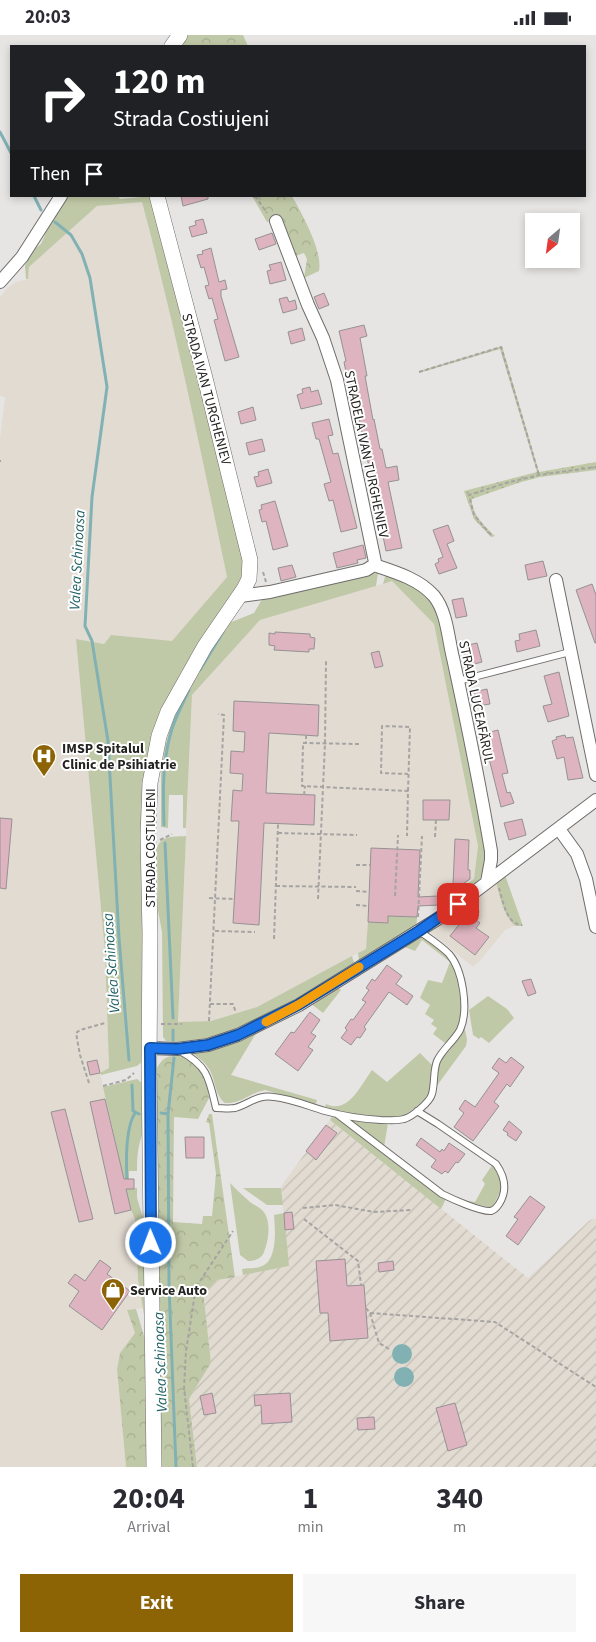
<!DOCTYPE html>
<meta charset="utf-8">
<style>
:root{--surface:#fff;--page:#f7f7f7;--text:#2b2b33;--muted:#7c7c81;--accent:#8c6405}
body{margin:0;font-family:"Source Sans 3",sans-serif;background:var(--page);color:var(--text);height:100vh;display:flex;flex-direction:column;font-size:19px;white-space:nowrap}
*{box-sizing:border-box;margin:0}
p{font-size:16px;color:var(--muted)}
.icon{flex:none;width:28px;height:28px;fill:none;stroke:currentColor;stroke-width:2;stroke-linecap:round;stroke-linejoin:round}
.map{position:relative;height:1432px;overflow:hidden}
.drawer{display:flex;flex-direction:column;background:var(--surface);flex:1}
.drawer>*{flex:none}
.top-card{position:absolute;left:10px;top:10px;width:576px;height:152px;border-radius:0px;box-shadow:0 2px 8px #0003;background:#202124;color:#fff;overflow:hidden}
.needle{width:32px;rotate:209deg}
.fabs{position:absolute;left:525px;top:178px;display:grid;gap:10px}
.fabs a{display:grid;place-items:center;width:55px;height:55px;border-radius:0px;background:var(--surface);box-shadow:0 2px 8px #0003;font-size:25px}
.pin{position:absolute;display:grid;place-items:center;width:42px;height:42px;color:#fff;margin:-21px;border-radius:10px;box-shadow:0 2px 8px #0006}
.me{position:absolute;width:55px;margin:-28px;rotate:359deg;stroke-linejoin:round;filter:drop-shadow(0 0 4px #0008)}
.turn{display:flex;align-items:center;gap:18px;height:105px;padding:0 20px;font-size:22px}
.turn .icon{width:65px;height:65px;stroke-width:2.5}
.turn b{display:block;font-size:35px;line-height:42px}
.then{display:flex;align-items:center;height:48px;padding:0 20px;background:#0003;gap:10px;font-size:19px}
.eta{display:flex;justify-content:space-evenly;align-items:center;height:85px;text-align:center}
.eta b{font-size:30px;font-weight:700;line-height:35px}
.action{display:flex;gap:10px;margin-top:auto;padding:10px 20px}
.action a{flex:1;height:58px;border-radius:0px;background:var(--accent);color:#fff;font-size:20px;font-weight:700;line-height:58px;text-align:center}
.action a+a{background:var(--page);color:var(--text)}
.status{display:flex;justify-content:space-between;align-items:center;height:35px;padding:0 25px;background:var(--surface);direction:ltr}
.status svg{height:14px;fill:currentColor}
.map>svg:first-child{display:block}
</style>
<div class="status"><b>20:03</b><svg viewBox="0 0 49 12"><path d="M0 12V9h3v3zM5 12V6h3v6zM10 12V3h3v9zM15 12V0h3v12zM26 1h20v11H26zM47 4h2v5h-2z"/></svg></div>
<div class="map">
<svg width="596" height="1432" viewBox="0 0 596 1432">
<defs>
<pattern id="industrial-furrows" width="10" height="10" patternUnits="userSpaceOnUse" patternTransform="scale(1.25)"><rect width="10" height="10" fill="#e2dbd2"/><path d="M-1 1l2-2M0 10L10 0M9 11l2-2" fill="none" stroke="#c2bcb4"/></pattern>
<pattern id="grass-dots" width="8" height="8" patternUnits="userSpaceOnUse" patternTransform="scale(1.25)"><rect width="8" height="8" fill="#c0c9a7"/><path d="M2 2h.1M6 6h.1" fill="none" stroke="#a5ac8f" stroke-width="1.8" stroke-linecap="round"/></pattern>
<pattern id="forest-crowns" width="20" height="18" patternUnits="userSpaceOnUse" patternTransform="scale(1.25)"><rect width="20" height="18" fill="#c0c9a7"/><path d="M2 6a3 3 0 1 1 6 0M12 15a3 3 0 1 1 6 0" fill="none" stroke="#a5ac8f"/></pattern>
</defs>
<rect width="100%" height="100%" fill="#e7e5e3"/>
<path fill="#e2dbd2" d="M142,167L163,248L190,361L227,542L172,607L111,600L104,609L76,604L105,917L109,1033L100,1038L131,1175L135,1184L138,1245L143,1273L127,1275L135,1298L120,1318L117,1334L126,1432H0V404L5,362L0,361V262L7,253L16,247L28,244L29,232L97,171Z
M392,546L434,589L478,811L474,844L439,870L418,871L417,882L388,881V888L366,914L257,972L211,986L178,987L192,660L260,585Z
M496,847L503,871L511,886L515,891L505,895L479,927L473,932L428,895Z"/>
<path fill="url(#industrial-furrows)" d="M330,1085L528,1243L590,1185L596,1183V1432H197L189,1364L211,1328L203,1255L210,1253L217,1245L288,1231L281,1151Z"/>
<path fill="url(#grass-dots)" d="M502,311L539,437L596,427V435L540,442L518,448L472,464C470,477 486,493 495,501L491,502L474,484L464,456L537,437L500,314L419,338V336Z"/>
<path fill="url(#forest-crowns)" d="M186,0H243L248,11H179Z
M252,161H292C302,179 323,216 319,236L304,243L307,224L304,218L295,221L278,183L267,187Z
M180,1020L191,1025L201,1035L206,1045L209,1063L198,1084L174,1082L173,1187L202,1189L203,1181H212L216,1139L209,1088L206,1087L209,1079H212L235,1242L217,1245L210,1253L203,1255L211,1328L189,1364L197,1432H160L155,1181L157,1033C163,1022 168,1021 180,1020Z
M136,1274L148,1314L149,1432H126L117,1334L120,1318L135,1298L127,1275Z"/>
<path fill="#c0c9a7" d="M67,161H118L120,164L152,161L224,435L245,538L158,693L143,1026L137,1031L101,1040L100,1038L109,1033L105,917L76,604L104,609L111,600L172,606L227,542C201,416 175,291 142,167L97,171L29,232L28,244H26L25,231L28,223L32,216L41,209L53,181Z
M378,538L376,551L260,585L192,660L186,793H183V760H169L168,793L161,792V738L165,712L172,685L208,617L229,588L254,578L261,566L267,561L342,543Z
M386,538L394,541L431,562L441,586L448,633L456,661L488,810L482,840L477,848L467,853L456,868L453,870L457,857L474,844L478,811L434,589L392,546L383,549Z
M186,801L178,987L211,986L257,972L352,921L355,931L295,967L239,996L214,1002L176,1007L166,1006L163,1002L162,897L158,876L157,813C161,800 174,802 186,801Z
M505,840L523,891H515C503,879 500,862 496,847Z
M388,881L417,882L416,895L359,928L358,918L366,914L368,887L388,888Z
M419,900C429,906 441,914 449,923C456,931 463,973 461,983C459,992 453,1000 449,1007L445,1008L433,999L437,993L431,989L434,985L425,979L430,970L420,963L428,945L442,948L450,927L422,905L415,916L402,911Z
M335,950L341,955L323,978L310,968Z
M488,961L507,974L514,983L489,1008L481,1002L479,1004L473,1000L469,975Z
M272,988L255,1000L231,1040L317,1065L316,1069L265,1055C250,1058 241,1069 225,1068C214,1059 216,1045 209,1034C205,1027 197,1022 191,1017Z
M464,989L467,1005L466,1011L436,1052L438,1033L441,1025L450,1015L461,998Z
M420,1018L433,1031C432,1038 433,1052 429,1058C425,1066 407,1080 399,1082C380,1084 342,1078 325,1072L326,1069C348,1080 361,1050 372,1035L387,1047Z
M137,1044L142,1048L144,1096C138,1108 137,1122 137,1136H129V1153H137V1163L144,1186L145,1286L138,1245L135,1184L131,1175L103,1052Z
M332,1082L338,1083L446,1164L441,1174L330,1085Z
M347,1084L388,1088L384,1112Z
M493,1129L497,1134L502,1153L492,1173L461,1165L475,1167L485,1149L482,1145Z
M230,1148C236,1154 243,1161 250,1167C254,1170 259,1172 263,1176C271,1185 269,1203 265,1214C263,1223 256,1226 248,1226L240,1220Z
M243,1153H281L283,1170H267Z
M284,1178L289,1231L243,1240L242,1234C248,1233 256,1234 262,1231C278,1225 275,1193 274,1180Z"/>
<path fill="#82b1b4" d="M392 1319a10 10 0 1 1 20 0a10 10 0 1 1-20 0Z
M394 1342a10 10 0 1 1 20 0a10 10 0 1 1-20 0Z"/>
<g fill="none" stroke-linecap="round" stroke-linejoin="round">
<path stroke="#82b1b4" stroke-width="3" d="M0,97L11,118
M34,161L41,175
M55,187L71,200L82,219L90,243L107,352L92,462L85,591L92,606L108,706L119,903L129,1025
M200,635L223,597
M164,790C163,757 162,726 172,694C176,681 183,668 189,655
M165,808L173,983
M173,995V1005
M132,1050L133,1076L139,1079
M161,1078L168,1079L169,1250L176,1432
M168,1079L174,1023
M127,1146C126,1127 125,1094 135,1078"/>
</g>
<path fill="#ddb4c0" stroke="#959293" d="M181,161H208V164L183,171Z
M203,184L207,198L192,202L189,192L196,190L195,186Z
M272,198L276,209L259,215L255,204Z
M211,213L219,247L225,245L227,254L221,255V261L239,322L225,326L214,285L218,284L212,263L209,264L205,251L209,250L204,232L201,233L197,220L203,219L202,216Z
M281,227L286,245L270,249L267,236L271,235L269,230Z
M324,258L329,270L319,274L314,262Z
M287,262L289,267L295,265L297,274L283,278L279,264Z
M364,290L367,301L360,303L367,341H365L373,385L374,384L380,414H382L386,433L397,431L399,445L388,447L402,513L386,516L357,373H355L354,369H352L350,359H353L349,337H346L344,327L346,326L339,296Z
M302,293L305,305L291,309L288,297Z
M310,352L311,357L318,355L322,369L301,374L297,360L303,358L302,354Z
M253,372L256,385L241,389L238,377Z
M329,384L333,400L328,401L333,419L338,418L357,493L341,497L333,465L329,466L324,449L331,447L319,404H316L312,388Z
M262,404L265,416L249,420L246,408Z
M268,434L272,448L257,452L254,442L259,441L258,437Z
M275,466L288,511L273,515L266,486L262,487L259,475L262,474L261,470Z
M448,490L454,506L447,509L457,533L439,539L435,529L439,527L438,524L443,522L433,495Z
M363,510L366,523L357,525L358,528L337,533L333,518Z
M543,526L547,541L528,545L525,530Z
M292,530L296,542L281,546L278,533Z
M592,549L596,560V608H595L576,555Z
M463,563L467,581L456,583L452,565Z
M536,595L540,611L517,617L515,606L520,605L519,599Z
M275,597L310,599V602L315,603L314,614H309V617L274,615L275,611L269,610V598L275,599Z
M477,608L482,627L467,631L463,615L469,614L468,610Z
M379,616L383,631L375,633L371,618Z
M559,637L569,681L548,687L543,671L552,669L544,641Z
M487,654L490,669L477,671L474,657Z
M234,666L319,670L318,701L269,698L266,758L315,760L314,790L264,788L259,890L233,888L239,786H231L233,755L242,756L243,739L230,738L231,716L244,717L245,697L233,696Z
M498,695L508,738L502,739L507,758L510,757L514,768L501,772L483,699Z
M565,700L566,703L573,702L583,743L568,745L564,722L557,724L552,706L557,704L556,702Z
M423,765H450L449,785H423Z
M0,783L12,784L6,854L0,853Z
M522,784L526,800L509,805L504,788Z
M455,804L469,805L468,835H470V844L461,850H453Z
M371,813L420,815L418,862L438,861L439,870L418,871L417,882L388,881V888L368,887Z
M474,867L479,877L475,884L480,888L476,893L489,902L475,920L450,901L462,886L457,880Z
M387,930L402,941L396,949L413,961L407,970L389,957L364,992L366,994L360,1003L357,1002L351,1010L341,1003L347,995L345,993L351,984L353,985L366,967L362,965L369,955L366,953L372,944L375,946Z
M531,944L536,958L528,961L522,946Z
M310,977L320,985L311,998L316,1001L308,1012L313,1015L298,1036L275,1019L291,997L294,998Z
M511,1022L524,1032L510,1052L507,1049L494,1067L499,1071L473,1106L454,1092L464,1078L459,1074L465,1065L475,1072L499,1038L492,1033L499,1023L506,1028Z
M97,1025L100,1038L90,1040L87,1027Z
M105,1064L124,1144H134V1154H126L131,1175L115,1179L90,1067Z
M65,1074L93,1184L79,1187L51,1077Z
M509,1086L522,1097L516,1106L507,1100L508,1098L503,1095Z
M326,1090L337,1098L316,1125L306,1116Z
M185,1102H204V1123H186Z
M421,1103L440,1117L442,1114L444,1116L449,1108L465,1119L458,1128L456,1127L448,1138L445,1136L442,1139L431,1132L436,1125L416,1110Z
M530,1161L545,1172L518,1210L506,1201L518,1184L514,1182Z
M292,1177L294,1194L285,1195L284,1178Z
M345,1224L347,1251L364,1250L368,1303L330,1306L328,1278H320L316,1226Z
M100,1225L111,1233L107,1239L130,1256L102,1295L69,1271L79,1256L68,1248L75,1239L85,1246Z
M393,1226L394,1235L379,1237L378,1228Z
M212,1358L216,1378L204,1380L200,1361Z
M290,1358L292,1387L262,1389L261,1370L255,1371L254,1360Z
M455,1368L467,1410L448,1416L436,1373Z
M374,1382L375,1394L358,1395L357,1383Z"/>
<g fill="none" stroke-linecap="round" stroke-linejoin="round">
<g stroke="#6f6d6b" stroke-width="8">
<path id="service" d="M458,646L570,617
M180,1016C208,1031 209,1043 216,1073C222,1073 229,1074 235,1073C249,1069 258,1059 274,1062C292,1064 308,1071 325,1076C343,1081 363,1084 381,1085C389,1085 397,1086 404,1084C412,1082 430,1067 432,1059C435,1048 433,1036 437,1026C442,1015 454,1006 460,995C469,975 463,935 449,919C440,910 429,903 419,896
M337,1079L442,1159C452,1164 481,1177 491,1176C495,1175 497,1172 499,1169C508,1155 505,1142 496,1129L438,1089L417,1076"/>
</g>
<g stroke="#6f6d6b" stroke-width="14">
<path id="minor" d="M0,247L22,222L61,161
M374,530C395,537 419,544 434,561C447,577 448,603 453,623C467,687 480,751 491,816V825L487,847
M556,545L596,740
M240,561L270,557L366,535L374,530L375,527L337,345L323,303L308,270L276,186
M559,794L577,819L586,844L596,892
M150,1013L177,1014L208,1010L238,1000L299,970L444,880L596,765"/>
</g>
<g stroke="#6f6d6b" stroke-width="16">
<path id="tertiary" d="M172,11L180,0
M154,1432L149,1034L150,899L148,800L150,748L159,701L168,677L205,611L244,554L249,544L250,525L205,343L157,161"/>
</g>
<path stroke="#a6a4a3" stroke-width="2" stroke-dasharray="4 2.5" stroke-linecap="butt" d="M255,161L267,178
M419,337L501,312L539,440
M0,426H1
M491,500L474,480L469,460L506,448L539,440L596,432
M263,537L266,547
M306,700V708
M359,709L303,708L302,751L408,756L407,801
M408,756L410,692L382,691L381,738L408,739
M304,760L305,751
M278,798L357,800
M435,802L436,785
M160,805L172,799
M356,830H370
M276,851L356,852
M499,853C503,866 506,889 522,890
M356,856L369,857
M395,861L398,800
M209,863L235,864
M318,864L325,708L326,626
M356,870L368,871
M418,882L422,801
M215,896L255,897
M274,904L278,789
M210,969H233L236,978
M209,986L224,680L218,679
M161,989H182
M89,1048L80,1020L76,998L80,995L105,988
M103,1051L126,1045L134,1038
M303,1173L335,1170L374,1177L411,1175
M304,1184L358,1226L361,1250
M366,1273L370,1278L495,1287L596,1352
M370,1278L379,1308L389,1314
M193,1432L184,1353L186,1316L196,1252L233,1196"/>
<use href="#service" stroke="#fff" stroke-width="6"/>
<use href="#minor" stroke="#fff" stroke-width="12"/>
<use href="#tertiary" stroke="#fff" stroke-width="15"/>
</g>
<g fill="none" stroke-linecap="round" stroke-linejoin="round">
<g stroke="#114b97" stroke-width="12">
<path id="route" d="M151,1208L150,1013L177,1014L208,1010L238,1000L298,970L419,896L458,869"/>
</g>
<use href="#route" stroke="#1a73e8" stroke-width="9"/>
<path stroke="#f59e0b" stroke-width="9" d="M266,987L298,970L359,932"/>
</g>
<defs>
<g id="hospital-pin" transform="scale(1.25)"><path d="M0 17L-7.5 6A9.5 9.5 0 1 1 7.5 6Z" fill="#8c6405" stroke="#fff"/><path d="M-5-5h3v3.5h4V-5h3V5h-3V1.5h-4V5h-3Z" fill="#fff"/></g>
<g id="shop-pin" transform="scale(1.25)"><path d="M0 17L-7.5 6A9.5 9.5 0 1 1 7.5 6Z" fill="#8c6405" stroke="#fff"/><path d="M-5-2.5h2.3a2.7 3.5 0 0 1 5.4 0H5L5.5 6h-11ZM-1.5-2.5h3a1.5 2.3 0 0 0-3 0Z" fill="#fff"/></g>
</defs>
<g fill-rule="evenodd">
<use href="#hospital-pin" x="44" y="721"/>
<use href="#shop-pin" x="113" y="1255"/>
</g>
<g text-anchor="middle" stroke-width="4" stroke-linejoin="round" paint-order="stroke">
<g font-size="14" fill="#252423" stroke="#fff">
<text transform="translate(207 354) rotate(75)" y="5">STRADA IVAN TURGHENIEV</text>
<text transform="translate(367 419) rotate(78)" y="5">STRADELA IVAN TURGHENIEV</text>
<text transform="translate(477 667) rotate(78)" y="5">STRADA LUCEAFĂRUL</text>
<text transform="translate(150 813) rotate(-90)" y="5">STRADA COSTIUJENI</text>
</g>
<g font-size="14" font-weight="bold" fill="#252423" stroke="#fff" text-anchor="start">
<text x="62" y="718">IMSP Spitalul<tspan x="62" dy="16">Clinic de Psihiatrie</tspan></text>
<text x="130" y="1260">Service Auto</text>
</g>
<g font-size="15" font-style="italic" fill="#206164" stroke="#fff">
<text transform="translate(77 525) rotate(-87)" y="5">Valea Schinoasa</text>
<text transform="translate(111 928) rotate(-94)" y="5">Valea Schinoasa</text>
<text transform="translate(160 1327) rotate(-92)" y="5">Valea Schinoasa</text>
</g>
</g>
</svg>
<div class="fabs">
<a><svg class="needle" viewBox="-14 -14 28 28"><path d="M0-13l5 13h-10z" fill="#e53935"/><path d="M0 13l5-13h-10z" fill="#7c7c81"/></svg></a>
</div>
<div class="pin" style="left:458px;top:869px;background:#d93025"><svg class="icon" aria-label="arrive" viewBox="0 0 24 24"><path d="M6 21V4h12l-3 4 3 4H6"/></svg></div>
<svg class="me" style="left:151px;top:1208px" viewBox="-20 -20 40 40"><circle r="17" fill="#1a73e8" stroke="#fff" stroke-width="3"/><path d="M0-11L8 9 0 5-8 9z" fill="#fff"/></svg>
<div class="top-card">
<div class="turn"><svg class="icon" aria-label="right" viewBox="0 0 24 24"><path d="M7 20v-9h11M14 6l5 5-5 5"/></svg><div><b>120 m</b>Strada Costiujeni</div></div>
<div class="then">Then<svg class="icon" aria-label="arrive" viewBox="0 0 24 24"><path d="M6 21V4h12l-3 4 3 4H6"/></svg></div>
</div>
</div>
<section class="drawer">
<div class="eta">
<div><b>20:04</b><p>Arrival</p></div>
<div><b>1</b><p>min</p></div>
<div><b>340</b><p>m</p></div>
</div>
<div class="action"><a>Exit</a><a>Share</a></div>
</section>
